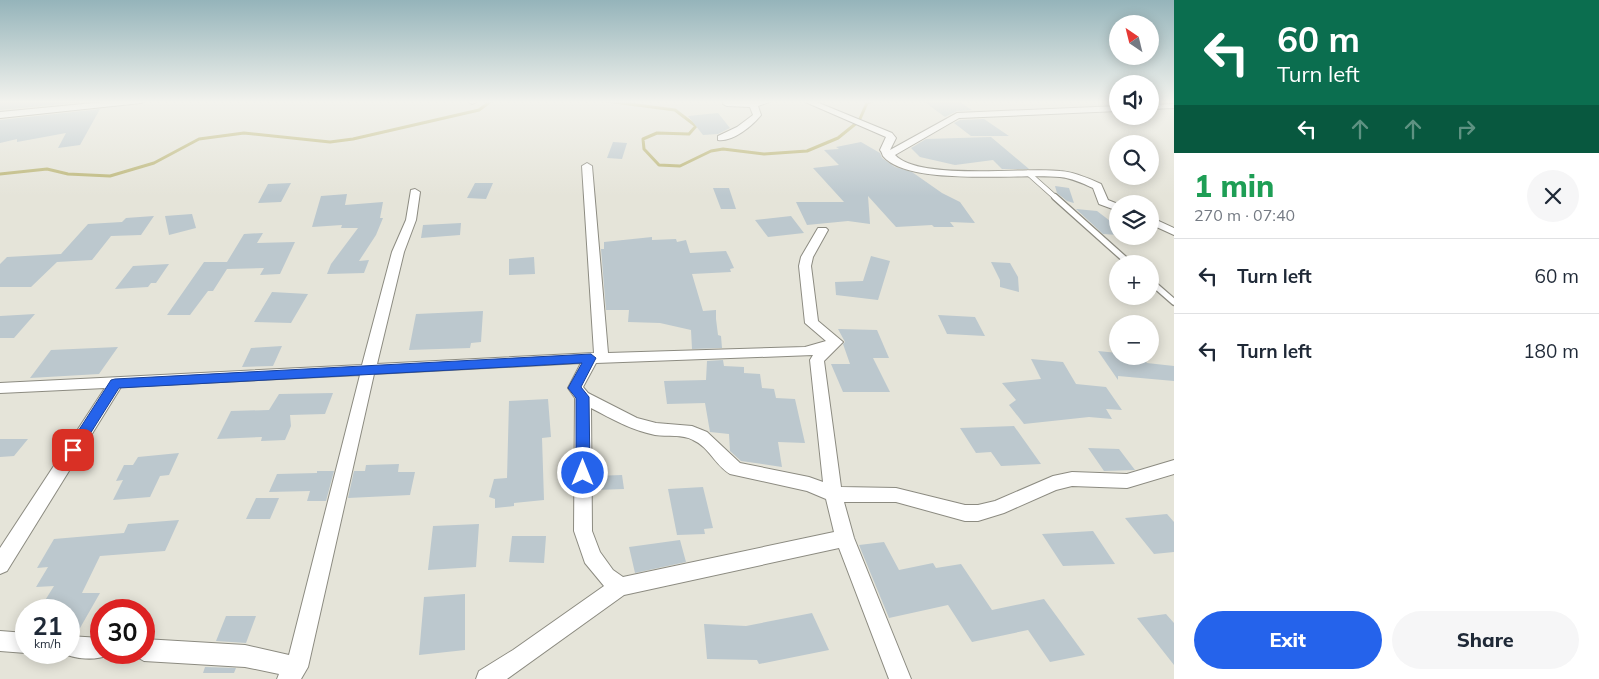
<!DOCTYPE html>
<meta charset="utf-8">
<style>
:root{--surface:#fff;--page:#f6f6f7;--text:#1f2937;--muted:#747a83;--line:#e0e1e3;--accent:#2563eb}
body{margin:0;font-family:Mulish,sans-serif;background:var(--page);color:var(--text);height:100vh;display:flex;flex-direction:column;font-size:19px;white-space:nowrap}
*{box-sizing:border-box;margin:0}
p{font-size:16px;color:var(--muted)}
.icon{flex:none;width:28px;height:28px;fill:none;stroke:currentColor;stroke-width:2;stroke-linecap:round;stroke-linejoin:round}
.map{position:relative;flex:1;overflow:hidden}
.details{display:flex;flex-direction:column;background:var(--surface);width:425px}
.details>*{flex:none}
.guide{background:#0b6e4f;color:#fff;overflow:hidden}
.needle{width:32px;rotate:325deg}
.controls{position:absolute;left:1109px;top:15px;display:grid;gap:10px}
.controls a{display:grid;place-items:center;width:50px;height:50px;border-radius:50%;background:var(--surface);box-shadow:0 2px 12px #0003;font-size:25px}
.speed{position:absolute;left:15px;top:599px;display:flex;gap:10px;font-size:25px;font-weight:700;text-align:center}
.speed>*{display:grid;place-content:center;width:65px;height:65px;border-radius:50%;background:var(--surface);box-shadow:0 2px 12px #0003;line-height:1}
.speed small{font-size:12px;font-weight:400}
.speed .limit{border:8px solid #d22;background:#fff;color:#111}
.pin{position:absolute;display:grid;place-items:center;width:42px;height:42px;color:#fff;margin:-21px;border-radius:10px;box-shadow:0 2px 8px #0006}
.me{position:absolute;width:55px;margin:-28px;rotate:0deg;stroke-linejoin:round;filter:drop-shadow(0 0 4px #0008)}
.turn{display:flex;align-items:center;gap:18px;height:105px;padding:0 20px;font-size:22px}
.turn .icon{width:65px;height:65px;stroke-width:2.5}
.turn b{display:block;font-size:35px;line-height:42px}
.lanes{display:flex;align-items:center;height:48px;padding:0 20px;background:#0003;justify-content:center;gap:25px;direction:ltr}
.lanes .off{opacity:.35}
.round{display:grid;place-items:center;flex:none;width:52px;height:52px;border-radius:26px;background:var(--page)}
.head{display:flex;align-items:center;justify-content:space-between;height:85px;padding:0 20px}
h1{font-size:30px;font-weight:800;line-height:38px;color:#1e9e55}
.action{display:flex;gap:10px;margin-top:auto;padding:10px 20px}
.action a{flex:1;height:58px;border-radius:30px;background:var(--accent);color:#fff;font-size:20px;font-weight:800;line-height:58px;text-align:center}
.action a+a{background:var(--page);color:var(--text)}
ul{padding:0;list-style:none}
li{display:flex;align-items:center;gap:15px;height:75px;padding:0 20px;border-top:1px solid var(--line)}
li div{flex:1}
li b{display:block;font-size:19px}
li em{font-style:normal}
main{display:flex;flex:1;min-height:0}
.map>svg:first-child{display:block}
</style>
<main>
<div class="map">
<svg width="1174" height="679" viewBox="0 0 1174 679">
<rect width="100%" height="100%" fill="#e5e4d9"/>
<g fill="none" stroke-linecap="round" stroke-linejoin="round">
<path stroke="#bab474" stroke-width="3" d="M606,101L675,110L696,126L689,134L657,133L643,139L644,149L659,165L680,166L711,151L723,149L764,154L807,151L838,138L859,121L867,103L873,101
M0,174L47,169L68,174L110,176L154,163L199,139L244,133L330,142L353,139L479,110L491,101"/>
</g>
<path fill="#bcc8ce" d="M0,101H93L0,110Z
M923,101H958L972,110L957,111L945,117Z
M100,109L80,145L58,148L66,133L17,142V139L0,143V120Z
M718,113L730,128L718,134L703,135L688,116Z
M984,119L1009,136H971L954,123L960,120Z
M991,137L1029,169H1002L993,160L955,165L920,157L911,148L926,139Z
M613,142L627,143L622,159L607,158Z
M861,142L880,153L882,158L895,167L912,172L942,193L960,202L975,223L950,222L954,227H934L932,225L896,227L868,196L870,224L848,221L807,225L796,202H844L813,168L839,165L824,150L839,149L836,147Z
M291,183L281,202L258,203L268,184Z
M475,183H493L486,199L467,198Z
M1055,186L1069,188L1074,203L1067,201L1057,193Z
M713,188H729L736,209H721Z
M347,194L345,205L383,202L380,218H383L376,235L359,261L369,260L364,273L327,274L331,264L358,228H341L342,225L312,227L321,196Z
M1076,209L1097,211L1118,227V235L1103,234Z
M192,214L196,228L169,235L165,216Z
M154,216L141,235L111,236L92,260L57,262L31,287H0V264L7,257L61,254L88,224L122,222L126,218Z
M791,216L804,233L768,237L755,220Z
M461,223L460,235L421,238L423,225Z
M263,233L257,243L295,242L280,274L260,275L264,268L227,269L213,291H208L190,315H167L204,262H227L244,234Z
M652,237V240L676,239L677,242L686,240L690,253L726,251L729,257L734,268L730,269L731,272L692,274L703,311L716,310V319L718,335L721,336L722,348L692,349L691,330L660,323L628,322L629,310H606L601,249H604V242Z
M871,256L890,261L878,300L836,295L835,282L863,281Z
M534,257L535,274L509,275V259Z
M991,262L1010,263L1018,277L1019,292L1000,287V280Z
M169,264L156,283H151L148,287L115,289L133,266Z
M272,292L308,294L291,323L254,322Z
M483,311L481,342L471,343L470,348L409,350L416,314Z
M35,314L14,338H0V316Z
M938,315L975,317L985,336L947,334Z
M838,329L877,330L889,358H873L890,392H843L831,364H850L843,344L845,342Z
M282,346L273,366L242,367L251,348Z
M118,347L99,374L30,378L51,350Z
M1098,351L1118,353V356H1142L1147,363L1174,366V381L1118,376V380Z
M1031,359L1063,362L1076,384L1106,387L1122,410L1106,409L1112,419L1089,417L1024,424L1009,405L1016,400L1002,383L1041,379Z
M723,360L724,366L744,367V373L760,374L762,388L774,389L776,398L795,399L805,443L778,442L782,467L741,461L730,451L729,434L710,432L705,403L667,404L664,381L706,380L707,361Z
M333,393L325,414L290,415L291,426L285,440L261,441L262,437L217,439L231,411L269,410L279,394Z
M548,399L551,437L542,438L544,500L514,503V506L495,508V499L489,497L494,479L507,478L509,401Z
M1014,426L1041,464L1001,466L991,452L976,453L960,428Z
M0,439H28L14,456L0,457Z
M1088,448L1119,449L1135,470L1104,471Z
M179,453L169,475L160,476L150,497L113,500L123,480L116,481L124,465H133L138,457Z
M399,464L398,472H415L410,495L348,498L354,471H365L366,465Z
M317,471H334L326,501H307L310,491L269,492L277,474L317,473Z
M622,475L624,489L595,490L594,476Z
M703,487L713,528L704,529L705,534L677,535L668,489Z
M256,498H279L270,519H246Z
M1167,514L1174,522V552L1154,554L1125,518Z
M179,520L165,551L100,556L82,593H100L76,635L69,634V610H39L54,586L36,587L48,567L37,568L54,539L124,533L128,524Z
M479,524L476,567L428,570L433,526Z
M1093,531L1115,564L1063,566L1042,534Z
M512,536H546L544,563L509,562Z
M680,540L686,562L635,573L629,547Z
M884,542L899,570L933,563L936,568L961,564L992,610L1044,599L1085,655L1050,662L1028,630L972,642L948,605L889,618L859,545Z
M465,594V650L419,655L424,597Z
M812,613L829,650L759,664L757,660L707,659L704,624L746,626Z
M1166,614L1174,623V665L1137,618Z
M226,616H256L246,643L216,641Z
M205,667L236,668L234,673H203Z"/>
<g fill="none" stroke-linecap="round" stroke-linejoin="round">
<g stroke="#8c8b81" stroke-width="6">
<path id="lane-far1" d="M1028,173L1056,198"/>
</g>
<g stroke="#8c8b81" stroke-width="8">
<path id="lane" d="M1055,197L1130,264
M1150,281L1174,302"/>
</g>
<g stroke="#8c8b81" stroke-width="2">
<path id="street" d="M114,101H145L141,103L0,118V112Z
M468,101H478L472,104Z
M758,101H772L758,106L761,115C752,126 733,142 718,140V136L737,127L753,115L750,107L727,106L723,104L724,102Z
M803,101H814L892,133L896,138L890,150L957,113L1118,106V111L959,118L895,155C919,181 1024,167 1060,171C1074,172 1088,178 1101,184L1108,200L1118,204V211L1099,204L1093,188C1082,183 1071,178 1060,177C1021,173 908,187 883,156C882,154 882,152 880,150L886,137Z
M1174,104V108L1150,109V105Z
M587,163L592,166L608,353L805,347L826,341L805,323L799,266L801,257L818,228H826L828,230L813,257L811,266L818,321L843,342L824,361L841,487L896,488L965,505H978L995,501L1053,476L1072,472L1127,474L1174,460V474L1127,488L1072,486L1056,490L1004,513L978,521H965L896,502H844L854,538L911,679H889L839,548L624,595L507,679H476L479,671L513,650L604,586L585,563L574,531L575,398L568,388L581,363L374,374L308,667L301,679H277L279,674L245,667L144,661L137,657L135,652H144V639L245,645L289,655L360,375L121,387L7,571L0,574V548L105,388L0,393V383L362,365L392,252L406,220L411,190L415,189L420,192L416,220L404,252L377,364L594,353L582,166ZM813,355L810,360L823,482L809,477L740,463L707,432L692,426L656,423L637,418L588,393L583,387L596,363ZM591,408C612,419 631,430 655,435C667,437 683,434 693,440C709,447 715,465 730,474L807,491L826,499L834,532L623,577L613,570L600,552L592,531Z
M1150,217L1174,228V235L1150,224Z
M0,631L26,633V652H28L26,653L0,651Z
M69,636L101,638V652H110L108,655C95,661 75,659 62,653L69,652Z"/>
</g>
<use href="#lane-far1" stroke="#fff" stroke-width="4.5"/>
<use href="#lane" stroke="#fff" stroke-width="5.5"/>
<use href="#street" fill="#fff" fill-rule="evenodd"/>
</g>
<linearGradient id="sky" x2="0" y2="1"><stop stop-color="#95b4ba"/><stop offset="0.52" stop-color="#f3f3ee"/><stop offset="1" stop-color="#f3f3ee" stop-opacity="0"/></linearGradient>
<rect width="1174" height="196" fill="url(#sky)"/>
<path fill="#2563eb" stroke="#184099" d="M591,354L596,358L581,387L589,397L590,473L588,477L583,479L578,477L576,473V398L568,388L582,363L119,388L78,453L73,455L68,453L66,450L111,380L115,379Z"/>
</svg>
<div class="controls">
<a><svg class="needle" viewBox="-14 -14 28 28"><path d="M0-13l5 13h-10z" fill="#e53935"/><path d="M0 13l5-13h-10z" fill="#747a83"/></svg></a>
<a><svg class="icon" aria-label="sound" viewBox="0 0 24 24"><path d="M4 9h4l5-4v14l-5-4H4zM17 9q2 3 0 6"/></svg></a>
<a><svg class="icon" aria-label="search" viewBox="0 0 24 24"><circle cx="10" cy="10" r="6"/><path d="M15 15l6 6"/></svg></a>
<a><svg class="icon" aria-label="layers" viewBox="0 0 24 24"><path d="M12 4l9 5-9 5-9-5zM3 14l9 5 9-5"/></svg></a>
<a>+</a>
<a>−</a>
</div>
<div class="speed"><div>21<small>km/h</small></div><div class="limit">30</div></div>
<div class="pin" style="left:73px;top:450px;background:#d93025"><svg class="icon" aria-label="arrive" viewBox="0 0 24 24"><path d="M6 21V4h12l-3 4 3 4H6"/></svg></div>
<svg class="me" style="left:583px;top:473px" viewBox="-20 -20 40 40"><circle r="17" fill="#2563eb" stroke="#fff" stroke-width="3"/><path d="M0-11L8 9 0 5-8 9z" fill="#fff"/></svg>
</div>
<section class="details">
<div class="guide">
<div class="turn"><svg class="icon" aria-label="left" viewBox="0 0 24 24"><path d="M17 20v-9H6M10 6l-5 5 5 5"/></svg><div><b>60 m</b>Turn left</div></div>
<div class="lanes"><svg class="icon" aria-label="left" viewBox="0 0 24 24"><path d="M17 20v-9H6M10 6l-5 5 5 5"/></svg><svg class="icon off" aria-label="ahead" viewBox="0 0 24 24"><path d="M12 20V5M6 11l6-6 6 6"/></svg><svg class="icon off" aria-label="ahead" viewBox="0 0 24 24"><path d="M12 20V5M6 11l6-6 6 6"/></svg><svg class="icon off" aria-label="right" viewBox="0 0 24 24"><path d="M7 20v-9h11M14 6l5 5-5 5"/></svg></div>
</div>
<div class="head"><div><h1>1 min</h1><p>270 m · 07:40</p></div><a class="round"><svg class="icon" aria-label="close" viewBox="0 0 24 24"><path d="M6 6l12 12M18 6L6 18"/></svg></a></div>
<ul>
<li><svg class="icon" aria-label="left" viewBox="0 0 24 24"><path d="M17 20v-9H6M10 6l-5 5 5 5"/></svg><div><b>Turn left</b></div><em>60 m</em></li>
<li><svg class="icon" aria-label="left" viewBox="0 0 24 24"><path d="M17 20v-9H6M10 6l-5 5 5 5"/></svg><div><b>Turn left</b></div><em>180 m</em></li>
</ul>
<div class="action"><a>Exit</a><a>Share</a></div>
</section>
</main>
